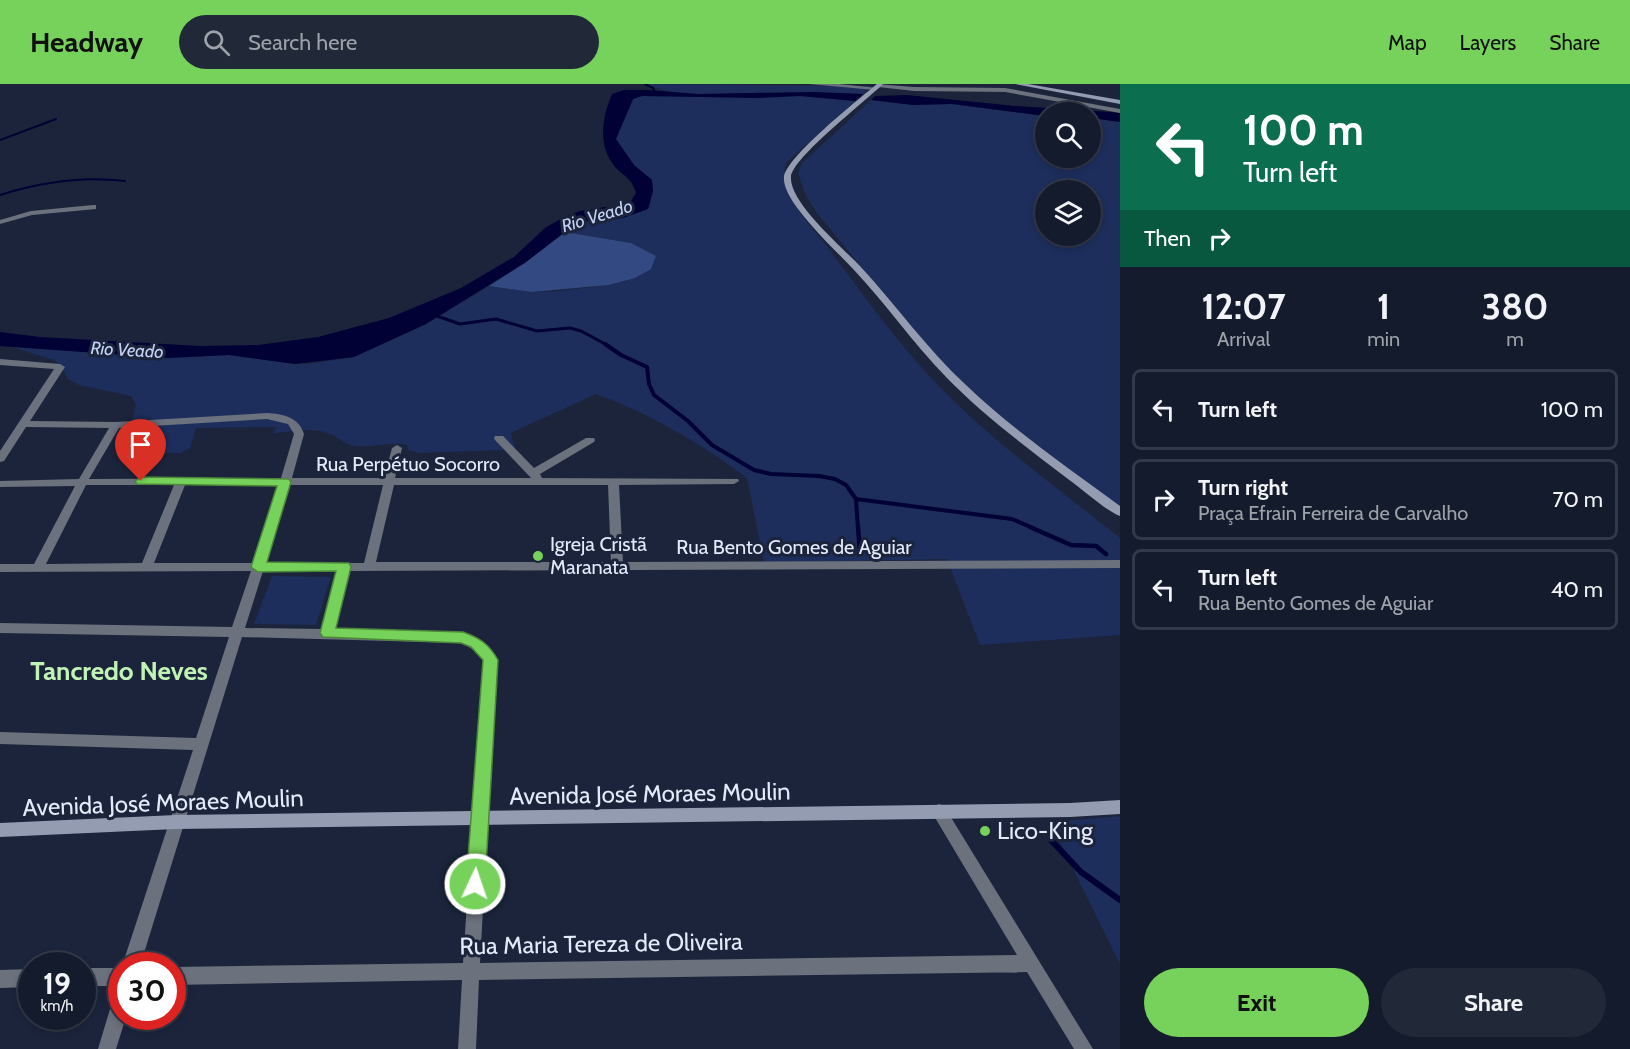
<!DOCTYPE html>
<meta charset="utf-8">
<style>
:root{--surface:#141b2c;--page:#212838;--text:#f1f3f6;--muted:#9da1a9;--line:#333948;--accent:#76d25a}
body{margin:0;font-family:Cabin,sans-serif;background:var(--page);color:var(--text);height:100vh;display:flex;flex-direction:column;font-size:22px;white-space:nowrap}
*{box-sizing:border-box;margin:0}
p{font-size:20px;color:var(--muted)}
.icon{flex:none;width:33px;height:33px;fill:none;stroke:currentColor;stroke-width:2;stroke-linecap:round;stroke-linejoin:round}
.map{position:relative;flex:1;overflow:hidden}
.details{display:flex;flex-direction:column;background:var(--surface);width:510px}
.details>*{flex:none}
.top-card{background:#0b6e4f;color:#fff;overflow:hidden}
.buttons{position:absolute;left:1035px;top:18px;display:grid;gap:12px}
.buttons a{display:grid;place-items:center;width:66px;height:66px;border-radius:50%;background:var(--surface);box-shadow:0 3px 9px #0003,0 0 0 2px var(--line);font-size:30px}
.speed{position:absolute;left:18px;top:868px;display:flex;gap:12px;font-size:30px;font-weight:700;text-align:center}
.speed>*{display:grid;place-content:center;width:78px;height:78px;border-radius:50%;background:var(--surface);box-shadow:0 3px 9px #0003,0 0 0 2px var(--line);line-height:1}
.speed small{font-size:15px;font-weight:400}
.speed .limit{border:9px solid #d22;background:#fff;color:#111}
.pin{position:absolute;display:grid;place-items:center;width:51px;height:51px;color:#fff;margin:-62px -26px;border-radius:50% 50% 50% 0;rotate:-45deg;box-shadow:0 0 6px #0007}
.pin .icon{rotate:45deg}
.me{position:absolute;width:66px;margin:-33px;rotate:3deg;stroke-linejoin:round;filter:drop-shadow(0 0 4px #0008)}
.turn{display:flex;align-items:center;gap:21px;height:126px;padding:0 24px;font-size:27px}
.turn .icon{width:78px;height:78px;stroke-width:2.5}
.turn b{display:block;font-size:42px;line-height:51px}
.then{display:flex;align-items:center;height:57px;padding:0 24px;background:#0003;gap:12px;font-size:22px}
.eta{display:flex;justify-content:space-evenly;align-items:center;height:102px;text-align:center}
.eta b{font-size:36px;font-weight:800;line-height:42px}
.action{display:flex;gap:12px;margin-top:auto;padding:12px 24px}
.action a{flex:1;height:69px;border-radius:36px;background:var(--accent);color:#111;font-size:24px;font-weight:800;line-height:69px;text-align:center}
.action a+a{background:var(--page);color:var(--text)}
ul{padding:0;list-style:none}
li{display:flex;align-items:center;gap:18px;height:81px;margin:0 12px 9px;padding:0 12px;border:3px solid var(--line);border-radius:9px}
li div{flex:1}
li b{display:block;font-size:22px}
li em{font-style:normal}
header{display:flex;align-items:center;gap:36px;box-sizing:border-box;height:84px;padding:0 30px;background:var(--accent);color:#111}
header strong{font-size:28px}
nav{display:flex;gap:33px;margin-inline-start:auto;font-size:21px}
.search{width:420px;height:54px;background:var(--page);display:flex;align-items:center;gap:15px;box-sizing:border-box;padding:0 21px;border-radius:33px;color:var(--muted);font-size:22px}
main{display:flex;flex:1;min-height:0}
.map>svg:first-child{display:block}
</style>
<header>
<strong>Headway</strong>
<div class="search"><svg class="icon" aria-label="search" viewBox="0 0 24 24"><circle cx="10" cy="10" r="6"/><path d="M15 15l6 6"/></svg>Search here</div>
<nav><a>Map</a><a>Layers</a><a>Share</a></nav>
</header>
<main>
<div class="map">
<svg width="1120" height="965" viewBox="0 0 1120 965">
<rect width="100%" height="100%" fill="#1b243b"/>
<path fill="#1d2e5c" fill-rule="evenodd" d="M646,0L872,2L863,10C827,9 792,8 756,9C720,9 678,15 646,0Z
M642,12H800L855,17L787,78C774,103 811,142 826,161C862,209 897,259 939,302C994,359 1059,405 1120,454V551L980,561L947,475L764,479L747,394C702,360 649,329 596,310L511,349L515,364L503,366L418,369L408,366L407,361C389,357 373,364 355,362C346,361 338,353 330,350C312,343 291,347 273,350L276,343L196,344L190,364L180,369H130L153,336H132L136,321L131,312L79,301L68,295L61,282L54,276L12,263L168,274L229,271L295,280H308L354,273L426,240L489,202L532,208L559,207L609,201L635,194L631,159L565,148L578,138L623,134L649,124L653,107L652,96L634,81L616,55C620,40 629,29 633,15Z
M871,16L913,21L952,20L1045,32L1046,74H1090L1091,34L1120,38V432L1077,400L963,306L817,129L806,112L798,89L802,79ZM1046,106H1090V152H1046Z
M272,492L331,493L316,541L254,540Z
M1120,732V880L1050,738Z"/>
<path fill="#334982" d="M565,148L631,159L656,172L651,185L635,194L609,201L532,208L489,202L526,178Z"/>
<path fill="#010136" d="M648,6L698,10L814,8L863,10L855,17L800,12L756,14L642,12L633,15L616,55L634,81L652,96L653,107L648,125L623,134L578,138L526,178L426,240L354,273L295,280L229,271L168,274L0,262V248L40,253L200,262L258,261L318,253L389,234L461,204L514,173L545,144L564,133L580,127L630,119L636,109C633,98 628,94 619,87C597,66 601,36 612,10L624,6Z
M907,11L1015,22L1110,28L1120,29V38L1091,34L1090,28H1046L1045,32L952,20L913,21L871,16L875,12Z"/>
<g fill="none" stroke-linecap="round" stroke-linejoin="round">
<path stroke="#010136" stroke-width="2" d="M645,0L653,4L656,10
M0,56L56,35
M0,111C41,98 82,92 125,97"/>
<path stroke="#010136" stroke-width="3" d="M434,231L460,240L496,235L537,247L570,244L581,247L607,261"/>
<path stroke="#010136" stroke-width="4" d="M605,260L621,271L647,283L649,300L654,311L688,337L712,361L754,386L771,390L819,392L835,395L846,401L856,415L858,444
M856,415L1012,435L1033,444"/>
<path stroke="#010136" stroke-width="4.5" d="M858,443L860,469
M1030,443L1071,461L1096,462L1106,470"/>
<path stroke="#010136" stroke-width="6" d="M1051,756L1081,788L1120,816"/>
<path fill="#6b717d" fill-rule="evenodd" d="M809,0H839L878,4L875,6Z
M876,0L914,3L1005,4L1120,25V29L1005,8L914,7L878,3Z
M93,121H96V125L32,131L0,140V136L31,127Z
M0,275L60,280L65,283L30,337L116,338L267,329C283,330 299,333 304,350L292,394H384L392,364L397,361L402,364L395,394H531L495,356L494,354L495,352H503L534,384L586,354H594L595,356L594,358L540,390L542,394L738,395L739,397L734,400L619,401L623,478L1120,476V484L349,487L335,545L463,549L483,559L497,576L480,879L1017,871L934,732L931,727L934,722L939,720L944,722L1093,965H1074L1027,888L479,896L476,965H458L462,896L172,901V883L463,879L483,576L474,566L462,559L242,553L140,882H122L193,666L0,660V648L196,654L229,553L0,549V539L232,543L251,487L0,488V480H34L75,402L0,403V397L79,395L109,344L26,343L4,377L0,378V367L54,285L0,281ZM267,335L288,340L294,350L281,394L89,395L119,344ZM86,401H174L142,479L46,480ZM185,401H279L253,479H154ZM289,401H383L364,479H265ZM394,401H608L611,478H376ZM263,487H337L323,545L245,544Z
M82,884H122V902H82Z
M32,885V903L0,904V886Z
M122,906V933H126L116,965H98L113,915L116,909Z"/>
<path fill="#939cb0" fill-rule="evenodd" d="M877,0H883C866,17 792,74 791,93C789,118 843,164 860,182C896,221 927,265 966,301C1013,346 1068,384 1120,422V432C1106,427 1081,404 1068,395C1026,363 983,331 946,293C913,259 886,220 854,186C838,168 781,117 784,93C786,73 859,15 877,0Z
M1015,0H1028L1120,16V20Z
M1120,716V730L1070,733L176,745L0,753V739L176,731L1070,719Z"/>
</g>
<path fill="#76d25a" stroke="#4d883a" stroke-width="1.5" d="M141,393L289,395L291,398L267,478L349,479L351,483L336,544L463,548C480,554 489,560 498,576L485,800L482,806L475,808L469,806L466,800L483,576L471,563L461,559L323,553L320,549L336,487L258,488L251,483L277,402L137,400L135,397Z"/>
<g fill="#76d25a" stroke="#1b243b" stroke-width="2">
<circle cx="538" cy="472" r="6"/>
<circle cx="985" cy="747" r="6"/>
</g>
<g text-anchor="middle" stroke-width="6" stroke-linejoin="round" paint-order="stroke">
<g font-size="18" font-style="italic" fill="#c4d3f6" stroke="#1b243b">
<text transform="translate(597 132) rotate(-17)" y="6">Rio Veado</text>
<text transform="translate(127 266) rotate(3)" y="6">Rio Veado</text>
</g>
<g font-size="20" fill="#e3eafa" stroke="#1b243b">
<text x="408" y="387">Rua Perpétuo Socorro</text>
<text x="794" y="470">Rua Bento Gomes de Aguiar</text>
</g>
<g font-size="20" fill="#e3eafa" stroke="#1b243b" text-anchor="start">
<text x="550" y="467">Igreja Cristã<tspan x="550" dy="23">Maranata</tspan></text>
</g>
<g font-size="24" fill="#e3eafa" stroke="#1b243b">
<text transform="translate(650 710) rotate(-1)" y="8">Avenida José Moraes Moulin</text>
<text transform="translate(163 719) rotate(-2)" y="8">Avenida José Moraes Moulin</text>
<text transform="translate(601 860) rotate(-1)" y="8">Rua Maria Tereza de Oliveira</text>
</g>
<g font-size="24" fill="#e3eafa" stroke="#1b243b" text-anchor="start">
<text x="997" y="755">Lico-King</text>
</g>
<g font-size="26" font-weight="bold" fill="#c1f4b4" stroke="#1b243b">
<text x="119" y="596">Tancredo Neves</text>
</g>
</g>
</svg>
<div class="buttons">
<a><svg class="icon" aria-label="search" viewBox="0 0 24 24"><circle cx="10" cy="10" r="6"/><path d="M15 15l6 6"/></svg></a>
<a><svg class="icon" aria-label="layers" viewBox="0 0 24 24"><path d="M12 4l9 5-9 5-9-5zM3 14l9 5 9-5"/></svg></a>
</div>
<div class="speed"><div>19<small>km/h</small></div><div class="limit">30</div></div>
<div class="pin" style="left:141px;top:397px;background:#d93025"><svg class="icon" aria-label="arrive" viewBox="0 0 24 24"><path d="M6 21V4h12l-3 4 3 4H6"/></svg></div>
<svg class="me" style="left:475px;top:800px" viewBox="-20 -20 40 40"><circle r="17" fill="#76d25a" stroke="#fff" stroke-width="3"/><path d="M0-11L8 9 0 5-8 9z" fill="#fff"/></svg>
</div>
<section class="details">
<div class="top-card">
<div class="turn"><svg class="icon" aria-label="left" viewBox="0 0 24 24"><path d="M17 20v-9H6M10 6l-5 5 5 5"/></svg><div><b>100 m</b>Turn left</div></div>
<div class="then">Then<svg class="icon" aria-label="right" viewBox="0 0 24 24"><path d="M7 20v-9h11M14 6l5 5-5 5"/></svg></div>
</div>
<div class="eta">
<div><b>12:07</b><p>Arrival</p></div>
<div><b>1</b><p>min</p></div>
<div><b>380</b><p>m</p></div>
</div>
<ul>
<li><svg class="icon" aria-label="left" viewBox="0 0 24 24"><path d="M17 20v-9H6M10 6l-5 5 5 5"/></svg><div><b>Turn left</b></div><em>100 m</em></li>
<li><svg class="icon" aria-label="right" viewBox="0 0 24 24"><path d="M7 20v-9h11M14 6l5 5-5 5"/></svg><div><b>Turn right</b><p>Praça Efrain Ferreira de Carvalho</p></div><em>70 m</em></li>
<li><svg class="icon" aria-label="left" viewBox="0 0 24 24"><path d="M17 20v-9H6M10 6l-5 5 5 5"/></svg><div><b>Turn left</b><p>Rua Bento Gomes de Aguiar</p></div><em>40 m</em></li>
</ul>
<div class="action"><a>Exit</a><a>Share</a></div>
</section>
</main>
